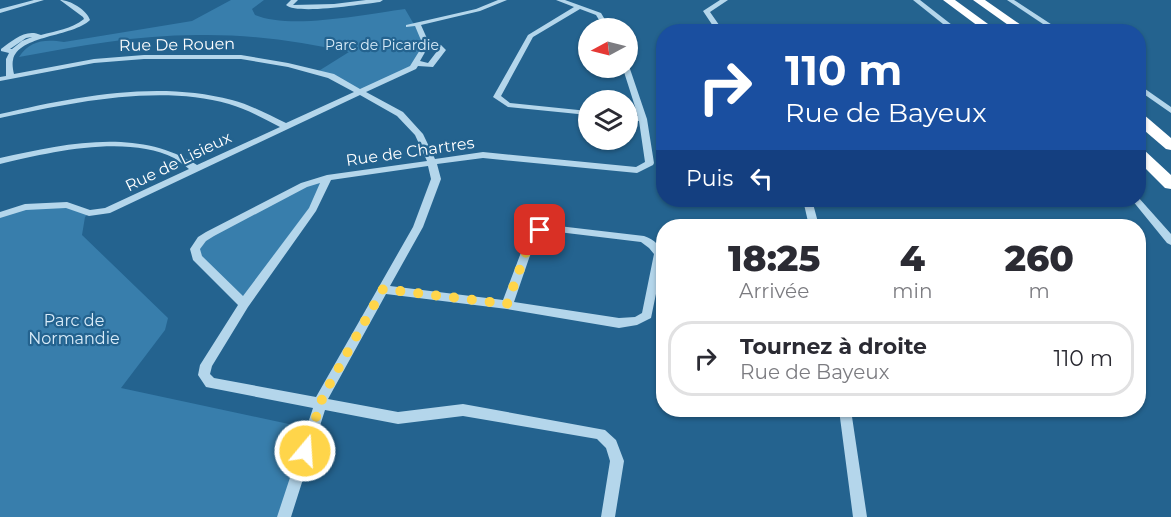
<!DOCTYPE html>
<html lang="fr">
<meta charset="utf-8">
<style>
:root{--surface:#fff;--page:#f7f7f7;--text:#2b2b33;--muted:#7c7c81;--line:#e1e1e2}
body{margin:0;font-family:Montserrat,sans-serif;background:var(--page);color:var(--text);height:100vh;display:flex;flex-direction:column;font-size:22px;white-space:nowrap}
*{box-sizing:border-box;margin:0}
p{font-size:20px;color:var(--muted)}
.icon{flex:none;width:33px;height:33px;fill:none;stroke:currentColor;stroke-width:2;stroke-linecap:round;stroke-linejoin:round}
.map{position:relative;flex:1;overflow:hidden}
.side{position:absolute;left:656px;top:219px;width:490px;height:198px;display:flex;flex-direction:column;background:var(--surface);border-radius:24px;box-shadow:0 2px 4px #0004}
.side>*{flex:none}
.guide{position:absolute;left:656px;top:24px;width:490px;height:183px;border-radius:24px;box-shadow:0 2px 4px #0004;background:#1a4fa0;color:#fff;overflow:hidden}
.needle{width:39px;rotate:263deg}
.controls{position:absolute;left:578px;top:18px;display:grid;gap:12px}
.controls a{display:grid;place-items:center;width:60px;height:60px;border-radius:50%;background:var(--surface);box-shadow:0 2px 4px #0004;font-size:30px}
.pin{position:absolute;display:grid;place-items:center;width:51px;height:51px;color:#fff;margin:-26px;border-radius:12px;box-shadow:0 3px 9px #0006}
.me{position:absolute;width:66px;margin:-33px;rotate:18deg;stroke-linejoin:round;filter:drop-shadow(0 0 4px #0008)}
.turn{display:flex;align-items:center;gap:21px;height:126px;padding:0 30px;font-size:27px}
.turn .icon{width:78px;height:78px;stroke-width:2.5}
.turn b{display:block;font-size:42px;line-height:51px}
.then{display:flex;align-items:center;height:57px;padding:0 30px;background:#0003;gap:12px;font-size:22px}
.eta{display:flex;justify-content:space-evenly;align-items:center;height:102px;text-align:center}
.eta b{font-size:36px;font-weight:800;line-height:42px}
ul{padding:0;list-style:none}
li{display:flex;align-items:center;gap:18px;height:75px;margin:0 12px 9px;padding:0 18px;border:3px solid var(--line);border-radius:24px}
li div{flex:1}
li b{display:block;font-size:22px}
li em{font-style:normal}
.map>svg:first-child{display:block}
</style>
<div class="map">
<svg width="1171" height="517" viewBox="0 0 1171 517">
<rect width="100%" height="100%" fill="#24638f"/>
<path fill="#387eac" d="M231,0H264L252,9L255,15C291,30 366,14 405,9L426,45L413,67L362,92L317,72L349,52C299,41 249,34 197,35C137,35 78,46 19,57C30,40 45,39 64,42L192,21Z
M327,178L313,209L244,304L197,257L202,239L304,185Z
M67,205L89,213L85,217L82,235L168,318L165,330L121,388L312,429L284,517H0V215L25,207Z"/>
<g fill="none" stroke-linecap="round" stroke-linejoin="round">
<path fill="#b4d6eb" fill-rule="evenodd" d="M34,0H44L0,13V9Z
M60,0C70,0 87,10 90,20C73,37 18,35 13,60C12,64 13,70 14,74L94,59L144,55H241L288,63L334,74L360,89L410,66L423,45L415,26L406,27V25L476,9L498,0H507L480,11L421,25L429,43L441,45L446,50L433,67L418,66L416,69L366,92L403,112L423,134L435,159L483,152L636,167L645,162L639,121L627,119V115L638,116L624,72L594,70L590,68L629,66L647,119L654,163L653,165L637,173L483,158L437,164L441,179L423,227L390,286L503,300L528,234L536,228L550,225L644,236C656,240 663,248 663,260L651,318L637,325L619,328L507,309L386,294L328,399L398,412L463,404L605,430L616,440L624,461L615,517H601L610,461L606,448L597,439L463,416L398,424L325,410L291,517H277L313,408L206,387L198,375L200,365L238,305L193,260L190,249L198,237L206,232L301,183L327,175L427,161L415,135L397,116L360,95L110,213L89,216L66,208L26,210L0,218V212L25,204L67,202L90,210L105,208L189,169C184,165 179,161 174,158C127,134 49,152 0,164V158C65,144 137,127 197,165L280,127C263,118 246,109 229,104C158,84 71,103 0,118V114C74,97 156,80 232,100C251,105 269,115 286,123L354,92L328,78L288,67L241,59H144L94,63L0,81V77L6,76V59L9,53L1,51V49C13,40 26,28 41,35C56,31 71,29 84,19L83,17ZM32,37L22,41L12,49H10L26,38ZM428,47L437,48L438,50L428,63L420,61ZM428,166L431,179L413,227L316,397L214,378L210,374L212,366L248,307L316,211L331,180ZM320,183L309,208L243,296L202,256L200,249L206,241L214,236L307,187ZM550,231L641,242L649,248L654,254L642,313L635,317L619,318L514,302L536,238L543,233Z
M291,0H298L293,5L334,4L366,0H383L380,2C363,4 297,15 286,5Z
M556,0H565L601,13L610,28H604L596,15L580,9L533,37L501,96L510,103L588,111V115L508,107L493,97L528,35L574,7Z
M720,0H728L710,12L724,32H717L703,11Z
M913,0H920L961,32H953Z
M1007,0H1014L1063,32H1055Z
M1138,84L1171,107V113L1138,90Z
M1138,197L1171,234V245L1167,243L1132,200H1138Z
M803,200H812L819,226H809Z
M839,410H851L867,517H853Z"/>
<path fill="#fff" fill-rule="evenodd" d="M943,0H955L999,32H986Z
M973,0H985L1031,32H1018Z
M1138,113L1143,114L1171,138V150L1166,149L1138,125Z
M1138,148L1143,149L1171,175V189L1165,188L1138,161Z"/>
</g>
<g fill="none" stroke-linecap="round" stroke-linejoin="round">
<path stroke="#ffd54a" stroke-width="10" stroke-dasharray="0 18" d="M305,451L323,396L383,289L507,304L532,236L540,230"/>
</g>
<g text-anchor="middle" stroke-width="4.5" stroke-linejoin="round" paint-order="stroke">
<g font-size="14" fill="#d9ecf9" stroke="#24638f">
<text x="382" y="50">Parc de Picardie</text>
</g>
<g font-size="16" fill="#fff" stroke="#24638f">
<text transform="translate(177 44) rotate(-1)" y="6">Rue De Rouen</text>
<text transform="translate(410 151) rotate(-8)" y="6">Rue de Chartres</text>
<text transform="translate(178 161) rotate(-26)" y="6">Rue de Lisieux</text>
</g>
<g font-size="16" fill="#d9ecf9" stroke="#24638f">
<text x="74" y="326">Parc de<tspan x="74" dy="18">Normandie</tspan></text>
</g>
</g>
</svg>
<div class="controls">
<a><svg class="needle" viewBox="-14 -14 28 28"><path d="M0-13l5 13h-10z" fill="#e53935"/><path d="M0 13l5-13h-10z" fill="#7c7c81"/></svg></a>
<a><svg class="icon" aria-label="layers" viewBox="0 0 24 24"><path d="M12 4l9 5-9 5-9-5zM3 14l9 5 9-5"/></svg></a>
</div>
<div class="pin" style="left:540px;top:230px;background:#d93025"><svg class="icon" aria-label="arrive" viewBox="0 0 24 24"><path d="M6 21V4h12l-3 4 3 4H6"/></svg></div>
<svg class="me" style="left:305px;top:451px" viewBox="-20 -20 40 40"><circle r="17" fill="#ffd54a" stroke="#fff" stroke-width="3"/><path d="M0-11L8 9 0 5-8 9z" fill="#fff"/></svg>
<div class="guide">
<div class="turn"><svg class="icon" aria-label="right" viewBox="0 0 24 24"><path d="M7 20v-9h11M14 6l5 5-5 5"/></svg><div><b>110 m</b>Rue de Bayeux</div></div>
<div class="then">Puis<svg class="icon" aria-label="left" viewBox="0 0 24 24"><path d="M17 20v-9H6M10 6l-5 5 5 5"/></svg></div>
</div>
<section class="side">
<div class="eta">
<div><b>18:25</b><p>Arrivée</p></div>
<div><b>4</b><p>min</p></div>
<div><b>260</b><p>m</p></div>
</div>
<ul>
<li><svg class="icon" aria-label="right" viewBox="0 0 24 24"><path d="M7 20v-9h11M14 6l5 5-5 5"/></svg><div><b>Tournez à droite</b><p>Rue de Bayeux</p></div><em>110 m</em></li>
</ul>
</section>
</div>
